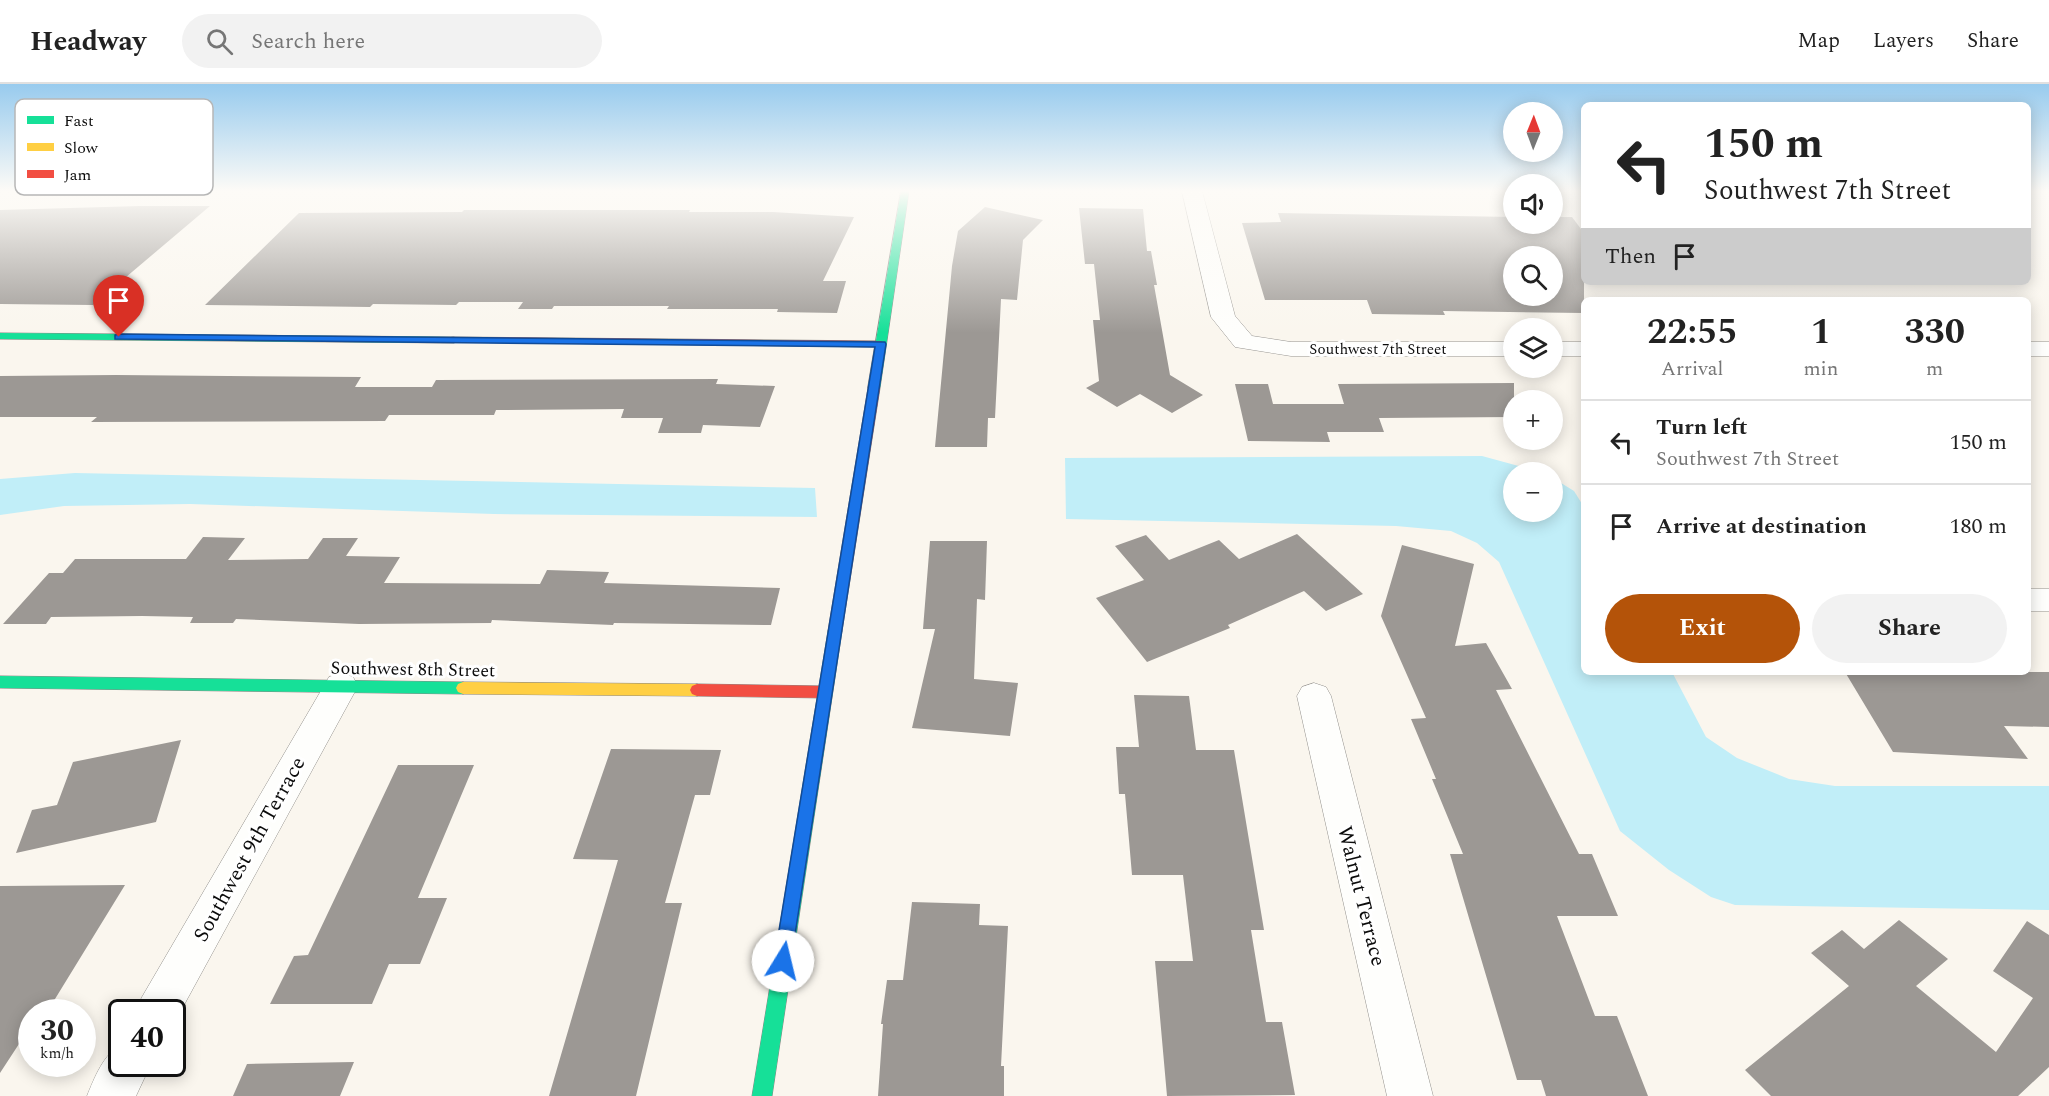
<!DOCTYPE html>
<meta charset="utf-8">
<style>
:root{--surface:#fff;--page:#f2f2f2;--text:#222;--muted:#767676;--line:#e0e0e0;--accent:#b45309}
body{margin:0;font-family:Spectral,serif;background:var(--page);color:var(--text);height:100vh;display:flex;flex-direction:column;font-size:22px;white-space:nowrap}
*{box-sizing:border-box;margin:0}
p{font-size:20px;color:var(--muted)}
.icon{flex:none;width:33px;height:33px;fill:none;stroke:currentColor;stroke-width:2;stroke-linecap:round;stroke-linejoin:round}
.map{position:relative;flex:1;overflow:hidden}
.drawer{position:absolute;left:1581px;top:213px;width:450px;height:378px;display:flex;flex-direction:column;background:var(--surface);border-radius:9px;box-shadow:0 3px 15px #0003}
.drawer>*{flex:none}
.hud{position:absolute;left:1581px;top:18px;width:450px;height:183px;border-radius:9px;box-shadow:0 3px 15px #0003;background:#fff;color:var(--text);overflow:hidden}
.needle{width:39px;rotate:1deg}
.fabs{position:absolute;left:1503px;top:18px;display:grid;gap:12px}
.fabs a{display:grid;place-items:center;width:60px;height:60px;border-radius:50%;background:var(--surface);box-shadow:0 3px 15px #0003;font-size:30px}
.speed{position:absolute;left:18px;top:915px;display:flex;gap:12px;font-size:30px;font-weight:700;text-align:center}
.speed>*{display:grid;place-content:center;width:78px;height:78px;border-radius:50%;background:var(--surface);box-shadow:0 3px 15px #0003;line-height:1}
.speed small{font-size:15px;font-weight:400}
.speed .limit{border:3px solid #111;border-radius:9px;background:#fff;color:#111}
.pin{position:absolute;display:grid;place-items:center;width:51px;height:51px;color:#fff;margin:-62px -26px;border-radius:50% 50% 50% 0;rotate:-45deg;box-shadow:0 0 6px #0007}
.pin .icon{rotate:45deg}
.me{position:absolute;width:66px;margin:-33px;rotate:9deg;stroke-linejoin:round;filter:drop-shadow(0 0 4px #0008)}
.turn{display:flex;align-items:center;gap:21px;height:126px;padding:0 24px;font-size:27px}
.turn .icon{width:78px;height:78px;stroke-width:2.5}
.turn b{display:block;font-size:42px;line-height:51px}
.then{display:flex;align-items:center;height:57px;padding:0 24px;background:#0003;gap:12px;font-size:22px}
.eta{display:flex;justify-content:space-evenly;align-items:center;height:102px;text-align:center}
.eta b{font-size:36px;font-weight:700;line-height:42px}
.action{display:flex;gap:12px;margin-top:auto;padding:12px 24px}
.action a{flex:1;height:69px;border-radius:36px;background:var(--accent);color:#fff;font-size:24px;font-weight:700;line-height:69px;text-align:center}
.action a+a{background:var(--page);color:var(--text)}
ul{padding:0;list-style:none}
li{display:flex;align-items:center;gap:18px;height:84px;padding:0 24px;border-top:2px solid var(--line)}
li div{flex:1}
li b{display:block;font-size:22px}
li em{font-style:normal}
header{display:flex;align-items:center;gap:36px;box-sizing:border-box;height:84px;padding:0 30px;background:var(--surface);border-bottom:2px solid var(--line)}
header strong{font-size:28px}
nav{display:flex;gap:33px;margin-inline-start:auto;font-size:21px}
.search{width:420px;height:54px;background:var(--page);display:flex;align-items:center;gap:15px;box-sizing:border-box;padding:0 21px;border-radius:33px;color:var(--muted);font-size:22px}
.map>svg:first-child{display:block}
</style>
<header>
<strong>Headway</strong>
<div class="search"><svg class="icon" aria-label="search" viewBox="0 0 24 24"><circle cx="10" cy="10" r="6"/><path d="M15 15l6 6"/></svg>Search here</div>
<nav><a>Map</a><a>Layers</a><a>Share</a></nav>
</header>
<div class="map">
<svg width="2049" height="1012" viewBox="0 0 2049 1012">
<rect width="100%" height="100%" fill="#faf6ee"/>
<path fill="#c1eef8" d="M1482,372L1541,388H1514V428H1552L1553,394L1574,407L1584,423V588H1672L1706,653L1737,674L1789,695L1835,702H2049V826L1735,821L1711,813L1669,786L1620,747L1499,478L1477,459L1451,447L1396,442L1066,435L1065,374Z
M75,389L815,404L817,433L494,430L190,420L64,422L0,431V395Z"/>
<path fill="#9c9894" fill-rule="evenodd" d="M140,122H210L93,221L0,220V126Z
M985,123L1043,136L1023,156L1017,216L1001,215L995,334H988L987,363H935L952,182L958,147Z
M1079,124L1143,125L1147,167H1151L1157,201H1154L1170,291L1203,311L1172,329L1140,310L1117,323L1086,304L1099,297L1093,236H1100L1094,180H1085Z
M464,126H690L689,128H773L854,133L823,197H846L837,229L777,228L778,225H667L669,222H554L552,225H518L523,218H459L456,221L373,220L370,223L205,221L299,129L462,128Z
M1278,129L1514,133V140H1552V133H1572L1584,149V229L1443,227L1445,231L1372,230L1367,216H1265L1242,139L1281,138ZM1514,172H1552V212H1514Z
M116,291L361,293L355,303H432L436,296L718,295L716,300L775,302L760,343L703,341L701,349H658L663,334H621L624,325L496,326L494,331H389L385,337L91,338L97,333H0V292Z
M1514,299V333L1379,334L1384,348H1327L1330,358L1248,357L1235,300H1268L1273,320H1344L1338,300Z
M1297,450L1363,510L1326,527L1304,507L1228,541L1230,544L1147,578L1096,514L1144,496L1115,462L1146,451L1169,476L1219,456L1239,475Z
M203,453L245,454L228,476L308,475L323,454H358L346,472L400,473L384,499L540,500L547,486L609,488L604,499L780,504L771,541L614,539L613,541L492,536L491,539L359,540L236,535L233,539H190L193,533L142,532L51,533L46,540H3L49,489H63L75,475H186Z
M930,457H987L985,516L977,515L974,595L1018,599L1010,652L912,644L935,545H923Z
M1402,461L1474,480L1455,562L1486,559L1512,605L1496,606L1579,770H1592L1618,832H1557L1595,932H1617L1648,1012H1546L1541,996H1517L1450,770H1463L1432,695H1436L1411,635L1426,634L1381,532Z
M1845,588H2049V643L2004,642L2028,675L1893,668Z
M1134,611L1189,612L1196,666H1234L1264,846H1251L1266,938H1282L1295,1011L1167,1012L1155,877H1193L1183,791H1132L1125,710H1119L1116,663H1139Z
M181,656L156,738L16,769L32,726L57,721L73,678Z
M611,665L721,666L710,711H695L665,819H682L636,1012H549L618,776L573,775Z
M398,681H474L418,814H447L420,880H389L372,920H270L294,872L308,871Z
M125,801L47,928H32V940L0,989V802Z
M912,818L980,820L979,841L1008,842L1001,982H1004V1012H878L883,940H881L887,896H903Z
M1899,836L1948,875L1916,902L1996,968L2033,914L1993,887L2027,837L2049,851V983L2018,1012H1771L1745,986L1849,902L1811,869L1842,846L1864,865Z
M354,978L340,1012H233L247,980Z"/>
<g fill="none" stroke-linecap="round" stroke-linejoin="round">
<g stroke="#93918d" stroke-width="1">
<path id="street" d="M1182,107H1202L1235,232L1252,252L1291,258H1514V272H1291L1235,263L1211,233Z
M1552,258H1584V272H1552Z
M2028,258H2049V272H2028Z
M2028,505H2049V527H2028Z
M341,589L353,593L358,602L172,943V928H135L142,913L329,593Z
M1314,599L1326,603L1331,612L1433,1012H1387L1297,612L1302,603Z
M122,961V980H151L136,1012H87C94,995 104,968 122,961Z"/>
</g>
<g stroke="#898784" stroke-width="1">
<path id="fast" d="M901,107H909L880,304L874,307L868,304Z
M0,249L454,253L459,256L454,259L0,255Z
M835,542L840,543L842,547L772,1012H752L828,547L830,543Z
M0,592L463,598L468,600L470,604L468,608L463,610L0,604Z"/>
</g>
<g stroke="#898784" stroke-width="1">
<path id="slow" d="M463,598L697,600L702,602L704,606L702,610L697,612L463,610L458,608L456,604L458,600Z"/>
</g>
<g stroke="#898784" stroke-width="1">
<path id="jam" d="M454,253L881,257L886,260L881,263L450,258V254Z
M874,301L880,304L842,547L840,551H830L828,547L868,304Z
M697,600L825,602L830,604L832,608L830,612L825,614L697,612L692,610L690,606L692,602Z"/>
</g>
<use href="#street" fill="#fefefc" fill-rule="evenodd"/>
<use href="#fast" fill="#16e098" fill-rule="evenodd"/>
<use href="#slow" fill="#ffcf43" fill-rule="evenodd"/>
<use href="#jam" fill="#f24e42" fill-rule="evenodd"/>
</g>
<linearGradient id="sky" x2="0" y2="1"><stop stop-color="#98cbee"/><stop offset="0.43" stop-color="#fdfbf7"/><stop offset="1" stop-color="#fdfbf7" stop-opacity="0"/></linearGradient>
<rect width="2049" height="249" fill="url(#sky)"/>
<path fill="#1a73e8" stroke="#114b97" stroke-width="1.5" d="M119,250L885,258L886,260L790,883L783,886L777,883L774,877L875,263L115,255V251Z"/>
<g text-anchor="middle" stroke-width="6" stroke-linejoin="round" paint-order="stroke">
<g font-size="15" fill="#0b0b0b" stroke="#fff">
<text x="1378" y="270">Southwest 7th Street</text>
</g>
<g font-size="18" fill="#0b0b0b" stroke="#fff">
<text transform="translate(413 585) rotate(1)" y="6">Southwest 8th Street</text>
</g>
<g font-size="21" fill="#0b0b0b" stroke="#fff">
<text transform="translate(249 765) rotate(-61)" y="7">Southwest 9th Terrace</text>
<text transform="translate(1362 812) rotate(76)" y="7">Walnut Terrace</text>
</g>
</g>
<rect x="15" y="15" width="198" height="96" rx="9" fill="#fff" stroke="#b6b6b6" stroke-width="1.5"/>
<rect x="27" y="32" width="27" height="8" fill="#16e098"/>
<rect x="27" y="59" width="27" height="8" fill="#ffcf43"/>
<rect x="27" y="86" width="27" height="8" fill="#f24e42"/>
<g font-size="16" fill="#0b0b0b">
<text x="64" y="42">Fast</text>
<text x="64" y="69">Slow</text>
<text x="64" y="96">Jam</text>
</g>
</svg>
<div class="fabs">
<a><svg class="needle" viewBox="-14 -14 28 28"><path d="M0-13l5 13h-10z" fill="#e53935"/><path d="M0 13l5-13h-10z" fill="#767676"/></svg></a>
<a><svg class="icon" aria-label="sound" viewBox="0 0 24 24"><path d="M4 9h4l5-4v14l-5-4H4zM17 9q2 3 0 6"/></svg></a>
<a><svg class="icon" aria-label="search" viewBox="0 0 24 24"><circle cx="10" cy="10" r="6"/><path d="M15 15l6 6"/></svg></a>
<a><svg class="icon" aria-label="layers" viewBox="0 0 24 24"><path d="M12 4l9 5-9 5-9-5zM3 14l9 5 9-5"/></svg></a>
<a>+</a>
<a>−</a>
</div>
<div class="speed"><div>30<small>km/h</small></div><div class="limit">40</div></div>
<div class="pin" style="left:119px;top:253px;background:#d93025"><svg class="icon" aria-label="arrive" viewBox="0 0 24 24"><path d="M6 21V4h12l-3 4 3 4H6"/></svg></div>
<svg class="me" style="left:783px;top:877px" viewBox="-20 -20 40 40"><circle r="19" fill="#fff"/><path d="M0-13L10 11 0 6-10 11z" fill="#1a73e8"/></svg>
<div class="hud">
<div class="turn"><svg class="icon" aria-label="left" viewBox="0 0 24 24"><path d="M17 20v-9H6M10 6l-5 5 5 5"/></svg><div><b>150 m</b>Southwest 7th Street</div></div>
<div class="then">Then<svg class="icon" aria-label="arrive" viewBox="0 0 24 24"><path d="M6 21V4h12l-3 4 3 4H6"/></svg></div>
</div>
<section class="drawer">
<div class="eta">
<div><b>22:55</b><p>Arrival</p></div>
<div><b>1</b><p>min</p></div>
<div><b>330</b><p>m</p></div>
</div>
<ul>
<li><svg class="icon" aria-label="left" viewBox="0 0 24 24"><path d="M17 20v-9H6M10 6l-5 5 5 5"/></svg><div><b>Turn left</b><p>Southwest 7th Street</p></div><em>150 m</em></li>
<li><svg class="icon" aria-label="arrive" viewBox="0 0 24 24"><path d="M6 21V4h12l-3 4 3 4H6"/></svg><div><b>Arrive at destination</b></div><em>180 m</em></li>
</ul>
<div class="action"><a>Exit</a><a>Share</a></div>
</section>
</div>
